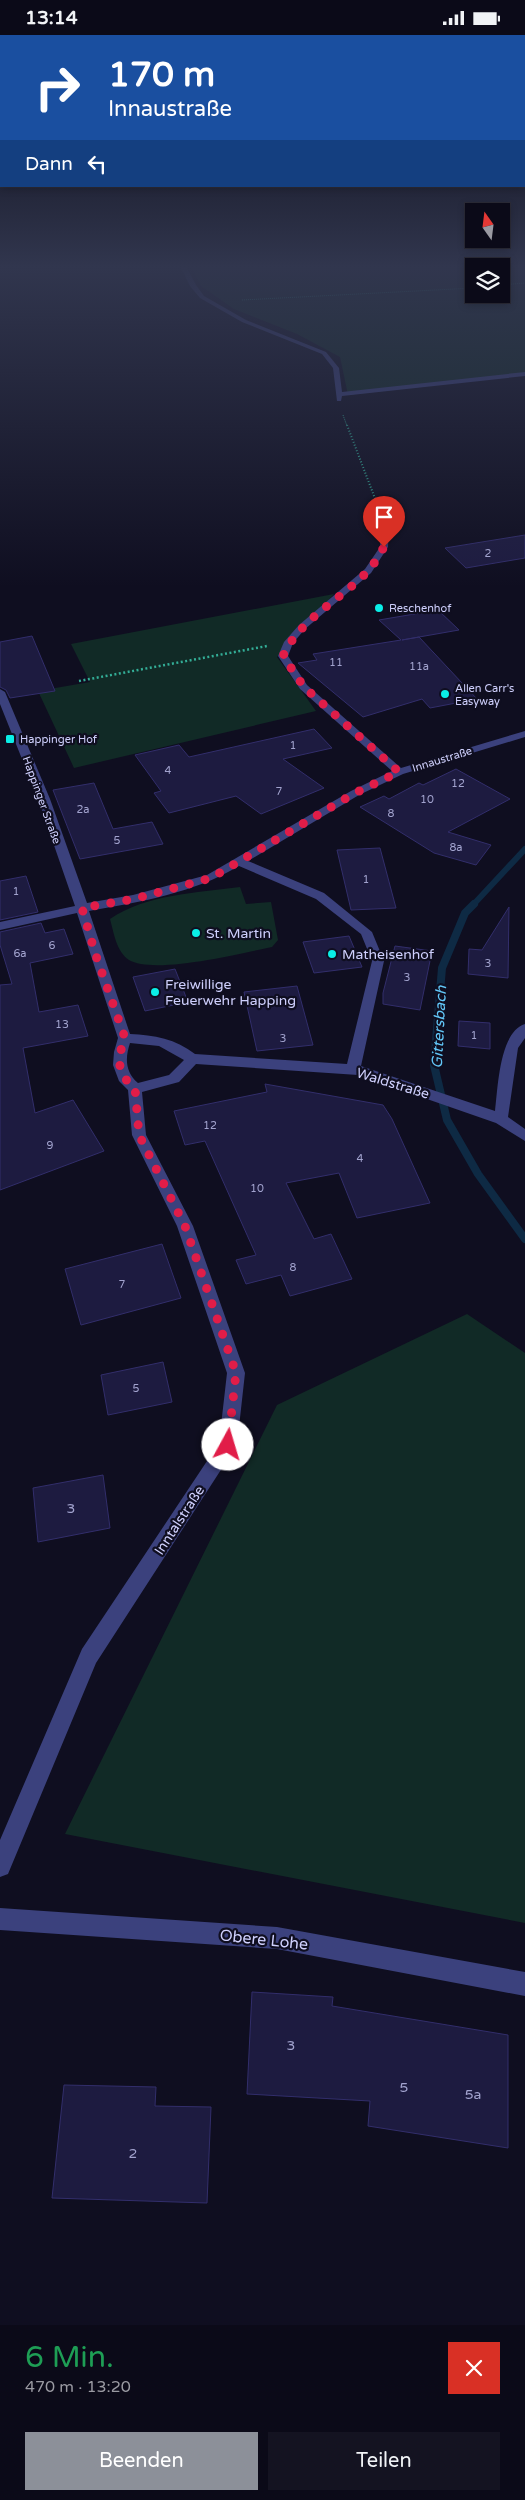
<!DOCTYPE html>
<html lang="de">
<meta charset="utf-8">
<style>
:root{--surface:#0b0a18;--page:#141321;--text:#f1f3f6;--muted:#9a9aa2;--line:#2b2b37;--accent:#8c9099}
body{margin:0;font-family:"Varela Round",sans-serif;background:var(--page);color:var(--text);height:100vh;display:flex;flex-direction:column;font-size:19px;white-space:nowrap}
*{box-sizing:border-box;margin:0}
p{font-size:16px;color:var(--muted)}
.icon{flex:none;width:28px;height:28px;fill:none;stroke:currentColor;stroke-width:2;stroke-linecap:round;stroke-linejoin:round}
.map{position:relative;height:2290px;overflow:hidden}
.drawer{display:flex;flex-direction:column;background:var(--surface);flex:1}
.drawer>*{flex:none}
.top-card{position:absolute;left:0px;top:0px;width:525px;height:152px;box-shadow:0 2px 8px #0003,0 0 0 1px var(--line);background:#1a4fa0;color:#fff;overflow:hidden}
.needle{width:32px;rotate:346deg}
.fabs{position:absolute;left:465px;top:168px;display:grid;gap:10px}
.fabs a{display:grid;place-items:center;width:45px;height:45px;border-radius:0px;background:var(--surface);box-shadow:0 2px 8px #0003,0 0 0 1px var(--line);font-size:25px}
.pin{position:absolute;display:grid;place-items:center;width:42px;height:42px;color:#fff;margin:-51px -21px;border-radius:50% 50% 50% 0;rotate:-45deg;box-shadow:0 0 5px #0007}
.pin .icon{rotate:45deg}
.me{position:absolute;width:55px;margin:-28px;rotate:6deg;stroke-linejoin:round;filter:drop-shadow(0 0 4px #0008)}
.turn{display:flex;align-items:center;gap:18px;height:105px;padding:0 25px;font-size:22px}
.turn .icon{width:65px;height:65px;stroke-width:2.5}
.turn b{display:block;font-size:35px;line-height:42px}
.then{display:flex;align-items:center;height:48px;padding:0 25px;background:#0003;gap:10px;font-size:19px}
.round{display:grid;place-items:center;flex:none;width:52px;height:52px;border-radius:0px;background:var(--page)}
.overview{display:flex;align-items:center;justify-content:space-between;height:85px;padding:0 25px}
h1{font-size:30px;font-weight:600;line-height:38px;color:#1e9e55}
.primary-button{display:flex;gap:10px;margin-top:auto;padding:10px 25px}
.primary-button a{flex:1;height:58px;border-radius:0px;background:var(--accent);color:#fff;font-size:20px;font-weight:600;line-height:58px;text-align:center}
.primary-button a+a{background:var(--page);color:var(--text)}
.status{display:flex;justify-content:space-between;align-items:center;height:35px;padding:0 25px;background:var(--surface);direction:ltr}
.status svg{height:14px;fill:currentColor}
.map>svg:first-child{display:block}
</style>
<div class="status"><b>13:14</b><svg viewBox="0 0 49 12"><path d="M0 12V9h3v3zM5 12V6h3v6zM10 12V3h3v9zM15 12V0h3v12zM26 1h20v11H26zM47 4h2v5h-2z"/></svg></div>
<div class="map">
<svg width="525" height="2290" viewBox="0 0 525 2290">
<rect width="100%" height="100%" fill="#0f0e20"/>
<path fill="#112a26" d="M191,231H474V259H501V231H525V340L348,360L340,322L297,299L234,274L201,251Z
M334,559L277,622L316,676L74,733L38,656L90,647L71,609Z
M240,852L246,869L271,867L278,905L272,912C242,918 154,940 129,925C116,916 114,898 110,884C147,859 196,858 240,852Z
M467,1279L525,1318V1888L65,1799L277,1370Z"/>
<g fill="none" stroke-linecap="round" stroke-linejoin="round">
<path stroke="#0e2a44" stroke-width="6" d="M473,870L525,814"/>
<path stroke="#0e2a44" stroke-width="8" d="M474,869L465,878L442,933L434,1030L447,1085L478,1139L525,1204"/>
</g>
<path fill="#1d1b40" stroke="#322e6b" d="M525,500V523L466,533L445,513Z
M438,575L459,595L402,605L419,602L477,664L430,673L422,664L363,682L298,628L317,625L313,619L401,605L379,585Z
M32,601L55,656L10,663L6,655L0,652V607Z
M314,694L332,713L283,724L324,753L261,779L236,761L169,778L154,758L161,756L135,720L179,710L189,722Z
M456,734L510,764L448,797L491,810L476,830L434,818L360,772L384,761L389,764L419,748L423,750Z
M94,748L113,794L152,787L163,809L80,824L53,755Z
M380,813L396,873L351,875L337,815Z
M26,841L38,877L0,885V846Z
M509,872L508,943L468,939L469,914L482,915Z
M41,888L45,898L64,894L73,919L30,928L39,977L78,970L88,1001L23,1013L35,1078L73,1065L104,1116L0,1155V950L12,949L0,910V897Z
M349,901L362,932L314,938L303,907Z
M395,911L432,916L420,975L383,969V958Z
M175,934L188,967L145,976L133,942Z
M297,951L313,1010L257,1016L244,957Z
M459,986L490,988V1014L458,1011Z
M265,1049L383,1070L392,1084L430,1168L357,1183L339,1138L286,1148L314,1204L331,1199L352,1244L290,1261L281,1240L246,1249L236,1225L256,1220L205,1106L185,1110L174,1076L267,1057Z
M162,1209L181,1263L81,1290L65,1234Z
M163,1327L172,1367L108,1380L101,1340Z
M103,1440L110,1493L38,1507L33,1453Z
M252,1957L333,1962L332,1971L508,2000V2113L368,2091L370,2066L247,2059Z
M64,2050L156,2052L155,2071L211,2072L207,2168L52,2163Z"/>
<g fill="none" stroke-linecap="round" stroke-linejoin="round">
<path stroke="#33ad96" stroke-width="1" stroke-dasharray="1 1" stroke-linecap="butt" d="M501,250L525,248
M242,265L474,253
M343,380L347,391"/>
<path stroke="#33ad96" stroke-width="2" stroke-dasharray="1 2" stroke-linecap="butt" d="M347,390L379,474"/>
<path stroke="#33ad96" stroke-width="2.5" stroke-dasharray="2 2.5" stroke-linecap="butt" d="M79,646L267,611"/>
<path fill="#3b417d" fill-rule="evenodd" d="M180,231H186L196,250L204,261L246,285L326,317L339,333L342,357L525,337V341L342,361L341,366H337L333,333L322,319L242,287L200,263L190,251Z
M385,487L389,489L388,512L371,538L305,594L293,608L288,621L307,650L401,733L525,696V702L403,739L359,760L248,826L324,858L372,897L384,926L361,1031L495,1076C498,1054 499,997 525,989V1003L518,1013L508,1082L525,1094V1106L496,1088L358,1040L196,1029L179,1047L142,1057L146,1100L193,1191L245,1338L237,1410L96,1628L8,1839L0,1842V1805L82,1614L219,1408L227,1338L177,1191L132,1100L128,1055L119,1046L113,1030L114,1017L118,1003L77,878L0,895V887L75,871L38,764L0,669V654L5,657L50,764L87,868L133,860L207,840L351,756L392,736L300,654L278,621L284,607L299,590L365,534L380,512L381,489ZM239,831L316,864L361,899L372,926L347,1029L195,1019C176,1004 154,1000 130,999L89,876C140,867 194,858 239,831ZM130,1008L159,1011L184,1025L169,1040L138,1048C125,1037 125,1023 130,1008Z
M0,1873L277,1892L525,1937V1961L277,1914L0,1895Z"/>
</g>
<linearGradient id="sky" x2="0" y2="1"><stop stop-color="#080812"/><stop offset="0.42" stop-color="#31364e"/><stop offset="1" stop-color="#31364e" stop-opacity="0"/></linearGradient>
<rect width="525" height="552" fill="url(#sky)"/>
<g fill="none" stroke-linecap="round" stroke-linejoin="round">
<path stroke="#e11d48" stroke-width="9" stroke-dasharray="0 16.2" d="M228,1410L236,1338L185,1191L139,1100L135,1053C116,1039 117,1023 125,1003L95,918L82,873L134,864L211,843L355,758L399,737L304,652L283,621C300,584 339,566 367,537C374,530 379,520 384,512"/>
</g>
<g fill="#0aeee7" stroke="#0f0e20" stroke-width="2">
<circle cx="379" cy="573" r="5"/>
<circle cx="445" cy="659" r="5"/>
<rect x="5" y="699" width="10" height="10" rx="2.5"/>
<circle cx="196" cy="898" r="5"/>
<circle cx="332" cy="919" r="5"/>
<circle cx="155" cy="957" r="5"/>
</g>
<g text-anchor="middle" stroke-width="4.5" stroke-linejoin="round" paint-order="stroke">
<g font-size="11" fill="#a2a3ce">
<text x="488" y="522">2</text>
<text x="336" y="631">11</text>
<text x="419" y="635">11a</text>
<text x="293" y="714">1</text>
<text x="168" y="739">4</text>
<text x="458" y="752">12</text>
<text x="279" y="760">7</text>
<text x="427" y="768">10</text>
<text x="83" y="778">2a</text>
<text x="391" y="782">8</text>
<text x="117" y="809">5</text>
<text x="456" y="816">8a</text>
<text x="366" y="848">1</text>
<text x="16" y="860">1</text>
<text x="52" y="914">6</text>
<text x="20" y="922">6a</text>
<text x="488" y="932">3</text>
<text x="407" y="946">3</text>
<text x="62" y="993">13</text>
<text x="474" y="1004">1</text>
<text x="283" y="1007">3</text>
<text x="210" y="1094">12</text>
<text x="50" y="1114">9</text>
<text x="360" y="1127">4</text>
<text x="257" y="1157">10</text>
<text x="293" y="1236">8</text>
<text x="122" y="1253">7</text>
<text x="136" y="1357">5</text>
</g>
<g font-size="11" fill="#cfd0fd" stroke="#0f0e20" text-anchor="start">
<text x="389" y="577">Reschenhof</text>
<text x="455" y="657">Allen Carr's<tspan x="455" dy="13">Easyway</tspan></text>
<text x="20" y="708">Happinger Hof</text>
</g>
<g font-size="11" fill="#cfd0fd" stroke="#0f0e20">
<text transform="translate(442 724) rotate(-17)" y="4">Innaustraße</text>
<text transform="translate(42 765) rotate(70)" y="4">Happinger Straße</text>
</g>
<g font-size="14" fill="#cfd0fd" stroke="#0f0e20" text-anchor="start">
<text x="206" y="903">St. Martin</text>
<text x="342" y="924">Matheisenhof</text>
<text x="165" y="954">Freiwillige<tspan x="165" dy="16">Feuerwehr Happing</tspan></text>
</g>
<g font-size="14" fill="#cfd0fd" stroke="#0f0e20">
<text transform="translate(393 1048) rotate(17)" y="5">Waldstraße</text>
<text transform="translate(179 1485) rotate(-57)" y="5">Inntalstraße</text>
</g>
<g font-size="14" fill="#a2a3ce">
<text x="71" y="1478">3</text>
<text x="291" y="2015">3</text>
<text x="404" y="2057">5</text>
<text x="473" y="2064">5a</text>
<text x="133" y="2123">2</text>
</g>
<g font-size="15" font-style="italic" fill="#62c7f8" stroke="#0f0e20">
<text transform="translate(439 992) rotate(-87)" y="5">Gittersbach</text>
</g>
<g font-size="16" fill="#cfd0fd" stroke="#0f0e20">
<text transform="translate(264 1904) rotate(6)" y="6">Obere Lohe</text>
</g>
</g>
</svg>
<div class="fabs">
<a><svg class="needle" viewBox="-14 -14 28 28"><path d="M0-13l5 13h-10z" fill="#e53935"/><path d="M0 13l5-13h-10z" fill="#9a9aa2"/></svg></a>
<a><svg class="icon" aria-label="layers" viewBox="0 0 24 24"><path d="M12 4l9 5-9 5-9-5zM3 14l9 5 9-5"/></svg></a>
</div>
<div class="pin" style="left:384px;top:512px;background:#d93025"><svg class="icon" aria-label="arrive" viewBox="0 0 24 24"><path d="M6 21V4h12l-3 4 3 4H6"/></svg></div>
<svg class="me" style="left:228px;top:1410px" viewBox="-20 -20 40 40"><circle r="19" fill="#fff"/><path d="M0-13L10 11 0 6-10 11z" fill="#e11d48"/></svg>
<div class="top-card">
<div class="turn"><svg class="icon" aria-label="right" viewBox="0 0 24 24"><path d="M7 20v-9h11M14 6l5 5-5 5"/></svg><div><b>170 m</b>Innaustraße</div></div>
<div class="then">Dann<svg class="icon" aria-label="left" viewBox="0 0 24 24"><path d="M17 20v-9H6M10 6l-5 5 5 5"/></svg></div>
</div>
</div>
<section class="drawer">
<div class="overview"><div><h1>6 Min.</h1><p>470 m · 13:20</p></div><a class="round" style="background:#d93025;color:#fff"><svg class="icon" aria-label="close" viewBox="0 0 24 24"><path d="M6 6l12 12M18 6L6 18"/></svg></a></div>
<div class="primary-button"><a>Beenden</a><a>Teilen</a></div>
</section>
